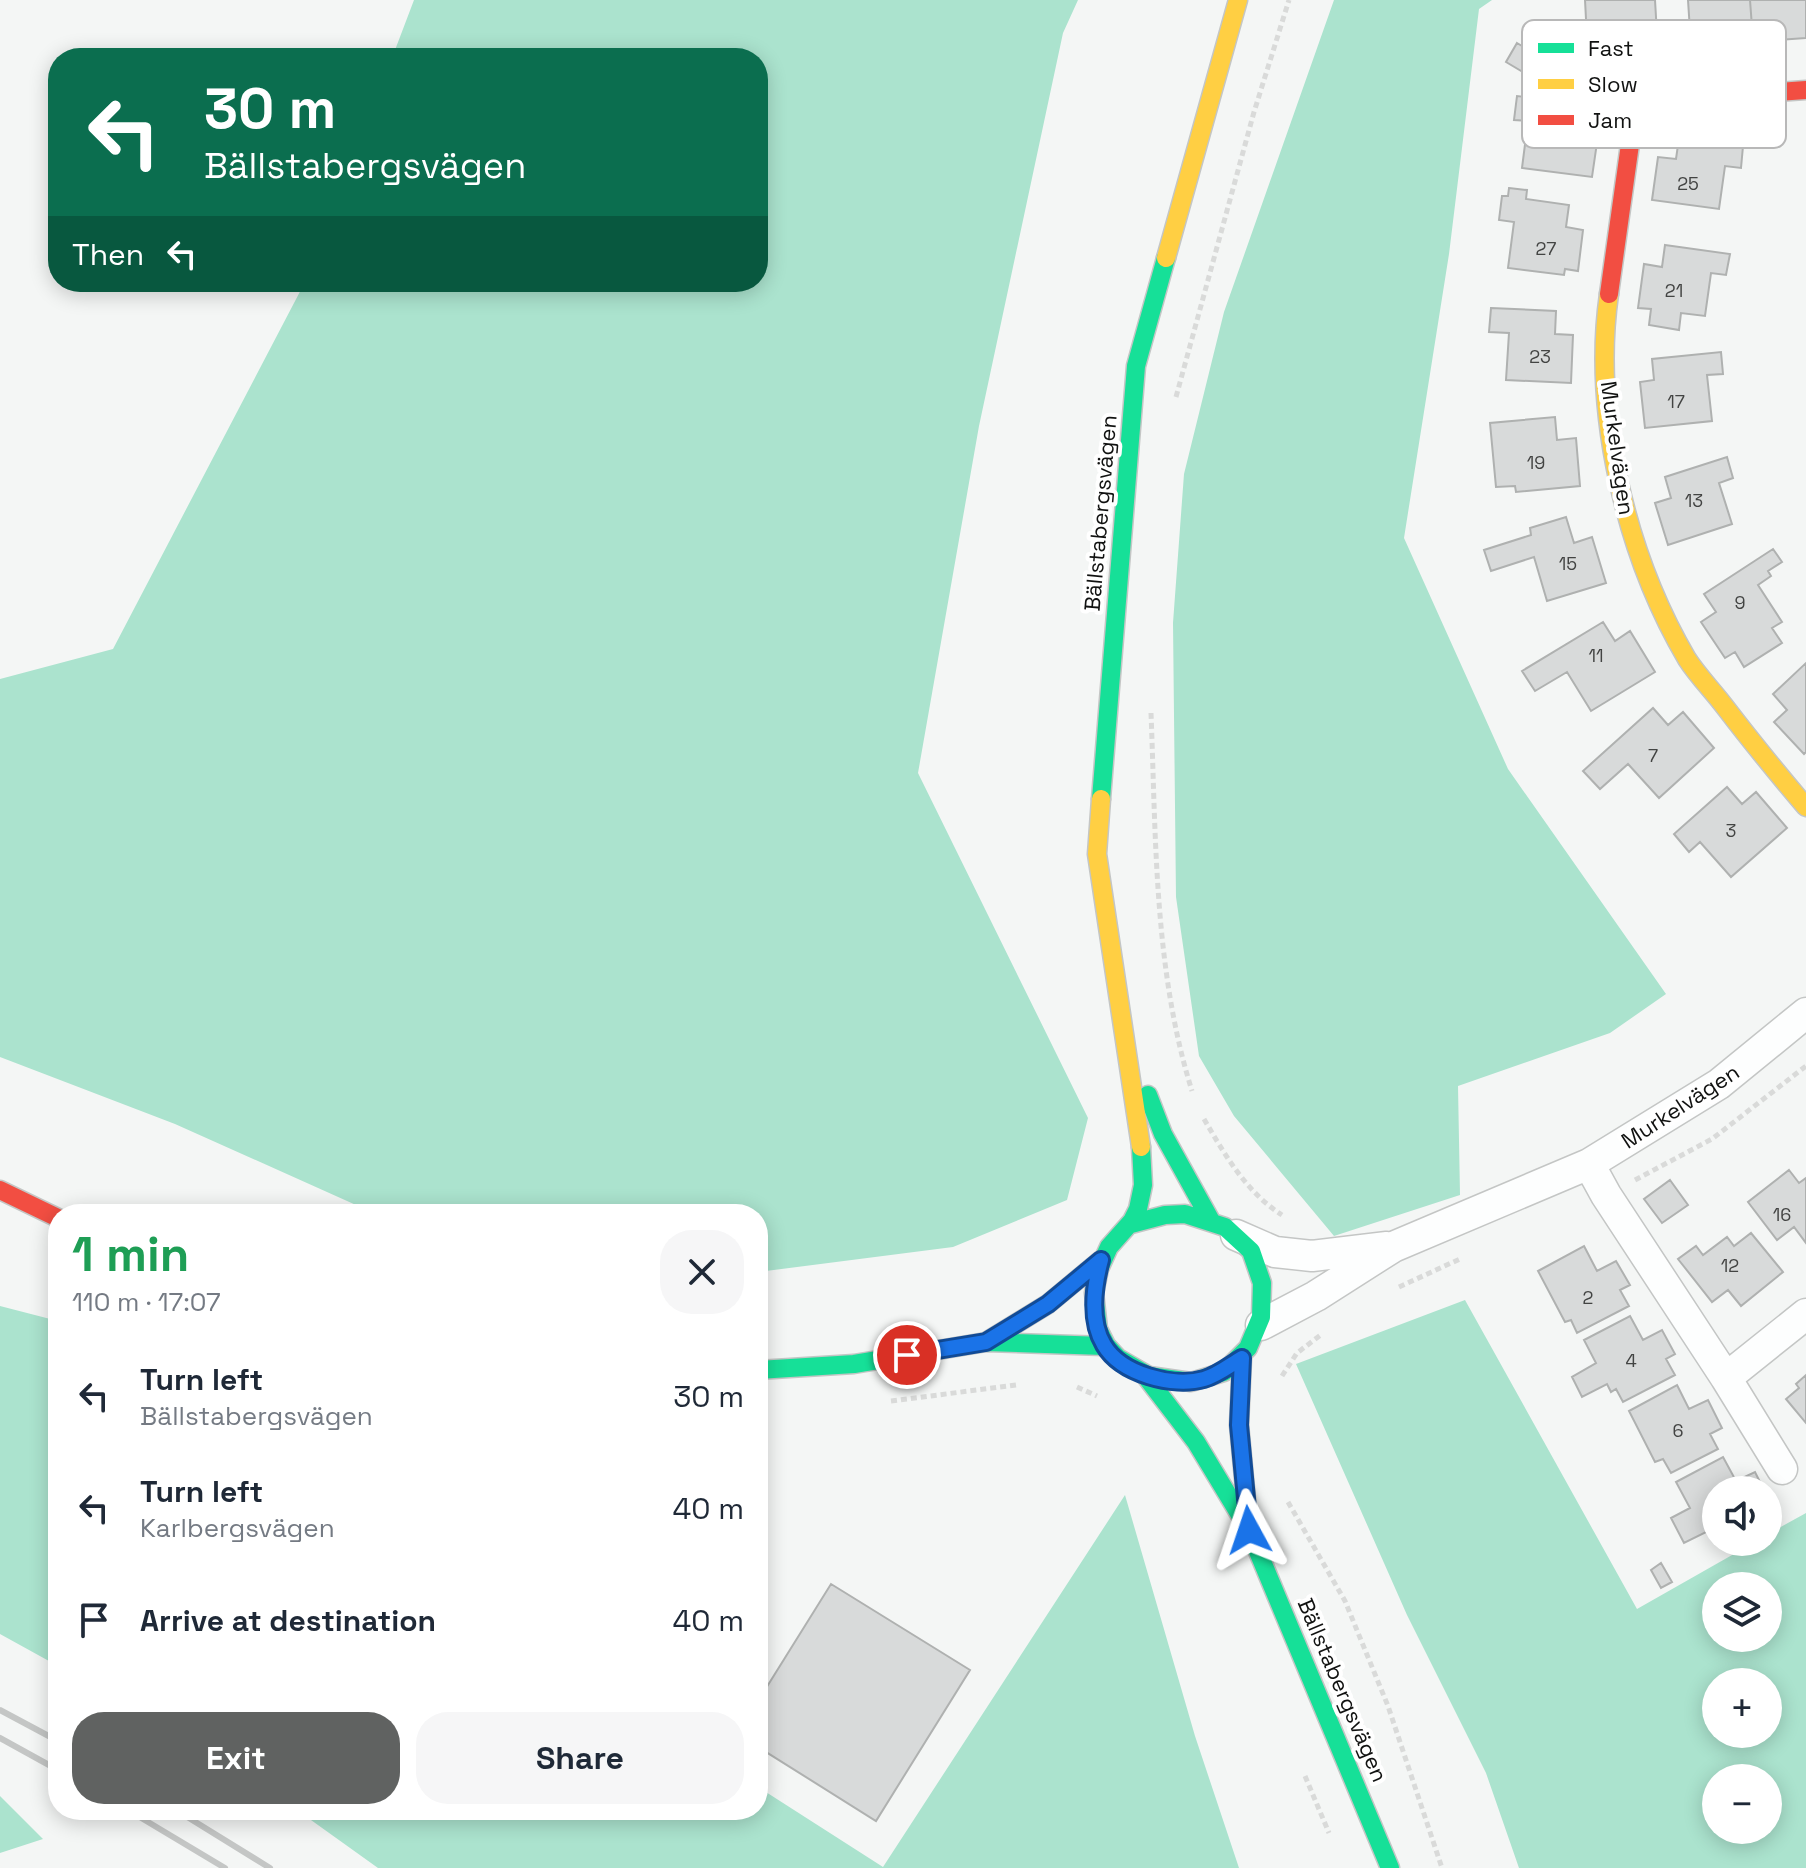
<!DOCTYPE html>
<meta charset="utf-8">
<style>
:root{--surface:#fff;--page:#f6f6f7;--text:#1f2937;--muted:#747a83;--accent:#606261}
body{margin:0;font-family:"Space Grotesk",sans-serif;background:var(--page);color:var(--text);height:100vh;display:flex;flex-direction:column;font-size:30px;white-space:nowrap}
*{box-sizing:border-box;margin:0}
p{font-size:26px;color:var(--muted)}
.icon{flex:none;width:44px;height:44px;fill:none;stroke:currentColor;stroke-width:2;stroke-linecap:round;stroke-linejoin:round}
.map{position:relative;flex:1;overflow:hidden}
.side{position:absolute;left:48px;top:1204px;width:720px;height:616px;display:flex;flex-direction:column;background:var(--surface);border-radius:32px;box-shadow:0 4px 20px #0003}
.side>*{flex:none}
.banner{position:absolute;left:48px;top:48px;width:720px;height:244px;border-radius:32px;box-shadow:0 4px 20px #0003;background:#0b6e4f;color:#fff;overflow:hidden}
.fabs{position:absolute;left:1702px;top:1476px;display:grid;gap:16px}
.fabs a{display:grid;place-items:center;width:80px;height:80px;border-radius:50%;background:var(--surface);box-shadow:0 4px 20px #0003;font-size:40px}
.pin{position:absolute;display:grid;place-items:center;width:68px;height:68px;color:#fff;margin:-34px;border:4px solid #fff;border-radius:50%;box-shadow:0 2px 8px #0007}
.me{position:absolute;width:88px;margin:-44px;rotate:355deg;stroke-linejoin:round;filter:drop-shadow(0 0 6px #0008)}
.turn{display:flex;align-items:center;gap:28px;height:168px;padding:0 24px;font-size:36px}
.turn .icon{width:104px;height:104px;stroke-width:2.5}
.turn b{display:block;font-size:56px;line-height:68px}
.then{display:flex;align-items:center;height:76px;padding:0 24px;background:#0003;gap:16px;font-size:30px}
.round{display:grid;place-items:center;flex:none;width:84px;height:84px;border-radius:32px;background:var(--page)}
.summary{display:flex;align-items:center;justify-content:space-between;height:136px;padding:0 24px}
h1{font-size:48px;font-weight:800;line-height:60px;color:#1e9e55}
.primary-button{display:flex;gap:16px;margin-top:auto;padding:16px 24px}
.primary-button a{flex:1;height:92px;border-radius:32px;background:var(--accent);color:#fff;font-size:32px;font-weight:800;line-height:92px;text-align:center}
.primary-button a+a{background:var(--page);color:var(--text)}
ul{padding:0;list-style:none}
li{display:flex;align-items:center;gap:24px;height:112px;padding:0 24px}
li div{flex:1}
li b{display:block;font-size:30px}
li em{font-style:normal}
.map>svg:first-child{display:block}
</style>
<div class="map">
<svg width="1806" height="1868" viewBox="0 0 1806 1868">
<rect width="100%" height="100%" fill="#f4f6f5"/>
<path fill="#abe3ce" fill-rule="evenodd" d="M414,0H1078L1063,33L979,426L918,773L1088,1118L1067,1200L953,1247L758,1272V1214H376L175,1124L0,1057V679L113,649L305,282H758V58H392Z
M1334,0H1492L1479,9L1449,254L1404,538L1508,769L1666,994L1610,1033L1458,1086L1460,1195L1334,1236L1234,1116L1199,1056L1176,897L1173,623L1184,474L1224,312Z
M1465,1300L1637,1609L1755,1542H1768V1534L1806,1513V1868H1519L1486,1773L1407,1615L1296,1364ZM1716,1586H1768V1638H1716ZM1716,1682H1768V1734H1716ZM1716,1778H1768V1830H1716Z
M0,1306L58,1321V1666L0,1634Z
M1125,1495L1195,1736L1239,1868H378L297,1810H758V1787L883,1867Z
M0,1796L43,1839L0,1853Z"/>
<path fill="#d8dada" stroke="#afb1b0" stroke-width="2" d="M1585,0H1655L1657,34L1635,36L1636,53L1588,57Z
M1688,0H1750L1752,27L1734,29L1735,43L1691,46Z
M1750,0H1806V38L1778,40L1777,26L1752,27Z
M1517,43L1549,62L1538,81L1506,62Z
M1526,86L1560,91L1559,101L1584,105L1581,127L1599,129L1592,177L1522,168L1528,121L1514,120L1517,96L1525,97Z
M1679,138L1743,146L1741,168L1725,166L1719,209L1652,200L1658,157L1676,159Z
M1509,188L1527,190L1526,199L1569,205L1566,227L1583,230L1578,271L1565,269L1564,275L1508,268L1514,222L1499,220L1502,196H1508Z
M1665,245L1730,254L1726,275L1711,273L1705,316L1681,313L1679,330L1649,325L1651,309L1638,308L1644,264L1662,267Z
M1491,308L1556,311L1555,334L1573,335L1571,383L1506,380L1509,333L1489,332Z
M1721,352L1723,374L1707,375L1712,421L1645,428L1640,382L1654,380L1652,359Z
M1555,417L1557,440L1576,438L1580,486L1516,492L1515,486L1496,487L1490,423Z
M1727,457L1733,478L1719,483L1732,524L1668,545L1655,503L1671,498L1665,477Z
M1566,517L1574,543L1592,537L1606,583L1547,601L1534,557L1491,571L1484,550L1531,535L1530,528Z
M1773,549L1782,562L1768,571L1771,576L1758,585L1782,622L1772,628L1782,643L1744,667L1735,652L1725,658L1701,622L1716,612L1704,594Z
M1603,622L1615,641L1630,631L1655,672L1591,711L1567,672L1535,691L1522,671Z
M1806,663V752L1804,754L1774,722L1787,710L1773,694Z
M1653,708L1668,725L1683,712L1714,748L1659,798L1628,764L1600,789L1583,771Z
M1727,787L1742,804L1756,792L1787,828L1731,877L1700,842L1689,852L1674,834Z
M1789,1170L1799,1183L1806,1178V1243L1794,1227L1777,1240L1748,1202Z
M1670,1180L1688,1205L1662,1223L1644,1199Z
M1751,1233L1783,1272L1741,1306L1728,1290L1712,1302L1678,1259L1696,1246L1703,1255L1727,1237L1734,1246Z
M1584,1246L1597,1271L1616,1261L1630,1285L1620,1290L1629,1306L1577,1333L1571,1320L1565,1322L1538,1271Z
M1630,1316L1643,1340L1662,1330L1675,1354L1666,1359L1675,1375L1623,1402L1616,1389L1611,1392L1607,1384L1582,1397L1572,1377L1596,1363L1584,1340Z
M1806,1375V1423L1786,1399L1799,1388L1796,1384Z
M1677,1385L1689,1409L1708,1400L1722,1428L1710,1434L1718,1449L1671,1473L1663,1459L1655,1462L1629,1411Z
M1723,1457L1736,1481L1755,1472L1764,1490H1716V1542L1710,1530L1684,1543L1671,1518L1690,1508L1676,1482Z
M1661,1563L1672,1582L1661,1588L1651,1570Z
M831,1584L970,1670L876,1821L758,1747V1701Z"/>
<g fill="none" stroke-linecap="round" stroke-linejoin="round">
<g stroke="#c4c6c5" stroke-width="33">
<path id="street" d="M1589,1164L1606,1195L1726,1378
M1236,1235L1275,1252L1312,1256L1387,1247
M1261,1325L1316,1296L1393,1247L1589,1164L1719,1084L1806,1013
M1782,1469L1726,1378L1806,1314"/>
</g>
<g stroke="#c4c6c5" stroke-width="21">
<path id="fast" d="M1101,799L1136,366L1166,258
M1148,1095L1163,1134L1210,1219
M1131,1224L1165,1215L1185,1214L1225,1227L1251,1251L1262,1283L1261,1317L1248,1348L1224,1372L1191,1382L1149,1376L1118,1358L1106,1345L1098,1329L1094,1293L1099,1269L1109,1247L1132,1221L1138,1209L1143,1185L1141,1147
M986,1342L1048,1304L1101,1260
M1242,1358L1239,1425L1248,1521
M758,1370L854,1364L986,1342L1104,1346
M1144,1374L1196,1442L1249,1530L1390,1868"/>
</g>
<g stroke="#c4c6c5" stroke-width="21">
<path id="slow" d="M1166,258L1238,0
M1609,294C1592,413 1626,555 1687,659C1698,676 1713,691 1725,707C1751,741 1778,774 1806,807
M1101,799L1097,854L1141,1147"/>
</g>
<g stroke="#c4c6c5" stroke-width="21">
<path id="jam" d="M1609,294L1632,130L1643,111L1658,101L1806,90
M0,1190L58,1218"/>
</g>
<path stroke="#d9dad9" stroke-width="5" stroke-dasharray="6 4" stroke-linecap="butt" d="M1176,397L1254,112L1289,0
M1151,713C1156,839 1154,970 1192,1091
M1204,1119C1225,1155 1246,1192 1282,1215
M1635,1180L1712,1139L1806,1066
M1399,1287L1462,1258
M1282,1376L1297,1353L1322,1334
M1077,1387L1097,1396
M891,1401L1016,1385
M1288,1502L1345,1601L1388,1706L1442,1868
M1305,1776L1329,1833"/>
<use href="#street" stroke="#fdfefe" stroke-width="30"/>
<use href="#fast" stroke="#16e098" stroke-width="18"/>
<use href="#slow" stroke="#ffcf43" stroke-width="18"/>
<use href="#jam" stroke="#f24e42" stroke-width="18"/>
<path stroke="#c4c6c5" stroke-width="6" d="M0,1710L58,1741
M0,1738L58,1770
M128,1810L225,1868
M176,1810L270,1868"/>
</g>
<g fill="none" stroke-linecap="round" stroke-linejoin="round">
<g stroke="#114b97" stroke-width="20">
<path id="route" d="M907,1355L986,1342L1048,1304L1101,1260C1094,1286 1089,1320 1104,1345C1121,1374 1173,1388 1204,1379C1218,1375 1230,1365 1242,1358L1239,1425L1249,1530"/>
</g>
<use href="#route" stroke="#1a73e8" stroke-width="14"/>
</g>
<g text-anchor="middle" stroke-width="8" stroke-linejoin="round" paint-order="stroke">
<g font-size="18" fill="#434443">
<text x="1688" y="190">25</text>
<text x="1546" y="255">27</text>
<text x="1674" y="297">21</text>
<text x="1540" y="363">23</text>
<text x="1676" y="408">17</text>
<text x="1536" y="469">19</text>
<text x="1694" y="507">13</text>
<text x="1568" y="570">15</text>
<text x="1740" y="609">9</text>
<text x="1596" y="662">11</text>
<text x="1653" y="762">7</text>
<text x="1731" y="837">3</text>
<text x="1782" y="1221">16</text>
<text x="1730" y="1272">12</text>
<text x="1588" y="1304">2</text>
<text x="1631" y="1367">4</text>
<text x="1678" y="1437">6</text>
</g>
<g font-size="22" fill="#111211" stroke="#fff">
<text transform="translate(1618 448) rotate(82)" y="8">Murkelvägen</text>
<text transform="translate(1100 513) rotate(-85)" y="8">Bällstabergsvägen</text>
<text transform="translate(1680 1106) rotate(-33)" y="8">Murkelvägen</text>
<text transform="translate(1343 1690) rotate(67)" y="8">Bällstabergsvägen</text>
</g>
</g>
<rect x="1522" y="20" width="264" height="128" rx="12" fill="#fff" stroke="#b8b8b8" stroke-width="2"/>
<rect x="1538" y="43" width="36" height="10" fill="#16e098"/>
<rect x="1538" y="79" width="36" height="10" fill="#ffcf43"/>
<rect x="1538" y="115" width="36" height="10" fill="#f24e42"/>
<g font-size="22" fill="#111211">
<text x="1588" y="56">Fast</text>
<text x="1588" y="92">Slow</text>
<text x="1588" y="128">Jam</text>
</g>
</svg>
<div class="fabs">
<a><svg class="icon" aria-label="sound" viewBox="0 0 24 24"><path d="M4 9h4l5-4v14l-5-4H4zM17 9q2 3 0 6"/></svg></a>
<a><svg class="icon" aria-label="layers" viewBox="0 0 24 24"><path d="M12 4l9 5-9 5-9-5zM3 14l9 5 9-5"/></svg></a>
<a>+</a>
<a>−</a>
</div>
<div class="pin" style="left:907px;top:1355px;background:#d93025"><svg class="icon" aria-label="arrive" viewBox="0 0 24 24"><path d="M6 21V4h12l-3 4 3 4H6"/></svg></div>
<svg class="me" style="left:1249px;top:1530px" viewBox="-20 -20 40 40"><path d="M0-17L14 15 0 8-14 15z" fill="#1a73e8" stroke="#fff" stroke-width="4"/></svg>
<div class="banner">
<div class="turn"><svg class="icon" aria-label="left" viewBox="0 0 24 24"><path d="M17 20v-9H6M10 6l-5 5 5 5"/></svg><div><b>30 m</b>Bällstabergsvägen</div></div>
<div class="then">Then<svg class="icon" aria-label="left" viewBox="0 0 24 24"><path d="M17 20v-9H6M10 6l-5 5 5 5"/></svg></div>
</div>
<section class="side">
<div class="summary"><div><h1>1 min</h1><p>110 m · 17:07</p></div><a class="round"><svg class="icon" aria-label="close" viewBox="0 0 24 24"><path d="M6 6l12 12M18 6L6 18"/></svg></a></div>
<ul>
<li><svg class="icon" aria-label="left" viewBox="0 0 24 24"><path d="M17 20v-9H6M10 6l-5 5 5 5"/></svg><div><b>Turn left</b><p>Bällstabergsvägen</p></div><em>30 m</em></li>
<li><svg class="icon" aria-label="left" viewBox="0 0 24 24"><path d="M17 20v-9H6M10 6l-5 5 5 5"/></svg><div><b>Turn left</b><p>Karlbergsvägen</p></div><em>40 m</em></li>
<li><svg class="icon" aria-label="arrive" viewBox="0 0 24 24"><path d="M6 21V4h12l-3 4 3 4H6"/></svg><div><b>Arrive at destination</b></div><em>40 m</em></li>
</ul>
<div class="primary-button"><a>Exit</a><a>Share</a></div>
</section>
</div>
